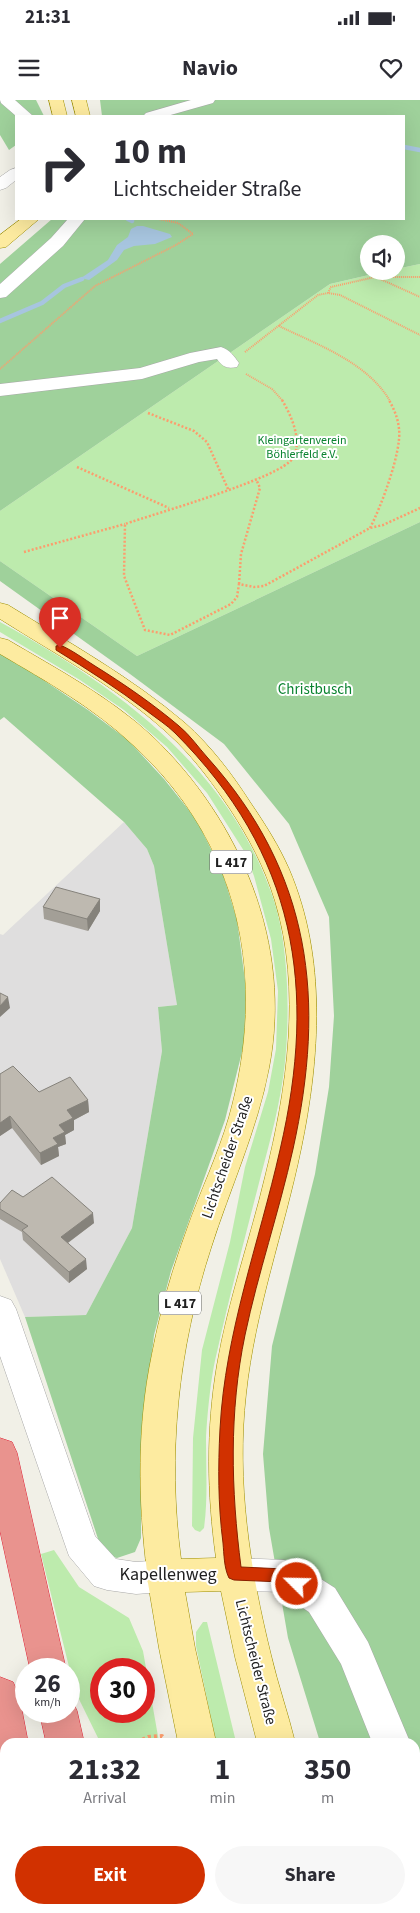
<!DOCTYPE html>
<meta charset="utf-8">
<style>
:root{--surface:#fff;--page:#f7f7f7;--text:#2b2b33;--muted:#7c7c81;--accent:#d13100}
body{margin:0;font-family:"Source Sans 3",sans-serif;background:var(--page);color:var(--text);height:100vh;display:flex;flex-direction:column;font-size:19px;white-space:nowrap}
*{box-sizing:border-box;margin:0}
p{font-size:16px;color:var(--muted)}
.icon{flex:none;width:28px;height:28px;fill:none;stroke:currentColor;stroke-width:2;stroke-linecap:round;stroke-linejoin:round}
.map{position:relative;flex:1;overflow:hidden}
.side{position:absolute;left:0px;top:1638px;width:420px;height:176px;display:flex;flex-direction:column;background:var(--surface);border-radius:15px 15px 0 0;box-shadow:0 5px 20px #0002}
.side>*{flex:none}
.hud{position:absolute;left:15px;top:15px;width:390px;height:105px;border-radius:0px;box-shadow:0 5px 20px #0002;background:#fff;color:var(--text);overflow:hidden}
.buttons{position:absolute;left:360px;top:135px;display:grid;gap:10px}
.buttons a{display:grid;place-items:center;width:45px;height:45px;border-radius:50%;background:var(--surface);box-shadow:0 5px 20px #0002;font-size:25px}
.speed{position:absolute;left:15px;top:1558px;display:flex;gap:10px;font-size:25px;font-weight:700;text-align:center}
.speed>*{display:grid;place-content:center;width:65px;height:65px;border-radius:50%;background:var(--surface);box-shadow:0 5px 20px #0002;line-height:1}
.speed small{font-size:12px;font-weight:400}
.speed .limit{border:8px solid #d22;background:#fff;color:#111}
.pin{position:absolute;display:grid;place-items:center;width:42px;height:42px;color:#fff;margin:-51px -21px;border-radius:50% 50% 50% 0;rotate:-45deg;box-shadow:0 0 5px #0007}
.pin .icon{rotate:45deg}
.me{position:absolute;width:55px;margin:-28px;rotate:293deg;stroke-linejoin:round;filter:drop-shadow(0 0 4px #0008)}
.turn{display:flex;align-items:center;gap:18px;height:105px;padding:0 15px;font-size:22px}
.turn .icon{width:65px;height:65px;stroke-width:2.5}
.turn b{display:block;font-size:35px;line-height:42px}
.eta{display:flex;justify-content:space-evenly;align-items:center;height:85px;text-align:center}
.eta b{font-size:30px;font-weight:700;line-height:35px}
.button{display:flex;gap:10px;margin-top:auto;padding:10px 15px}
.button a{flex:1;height:58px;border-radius:30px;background:var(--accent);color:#fff;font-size:20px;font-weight:700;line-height:58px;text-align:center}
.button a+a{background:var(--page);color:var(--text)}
.status{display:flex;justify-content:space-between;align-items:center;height:35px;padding:0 25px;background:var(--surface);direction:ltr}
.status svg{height:14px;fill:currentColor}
header{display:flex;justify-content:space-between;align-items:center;height:65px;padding:0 15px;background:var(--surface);font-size:22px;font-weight:700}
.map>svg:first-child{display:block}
</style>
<div class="status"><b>21:31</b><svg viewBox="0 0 49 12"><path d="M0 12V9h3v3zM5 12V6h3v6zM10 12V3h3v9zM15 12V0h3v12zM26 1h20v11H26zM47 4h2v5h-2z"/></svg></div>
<header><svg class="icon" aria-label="menu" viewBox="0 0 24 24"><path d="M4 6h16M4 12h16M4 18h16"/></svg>Navio<svg class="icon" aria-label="heart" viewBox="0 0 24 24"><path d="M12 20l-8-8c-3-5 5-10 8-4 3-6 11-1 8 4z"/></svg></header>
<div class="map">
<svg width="420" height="1813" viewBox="0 0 420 1813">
<rect width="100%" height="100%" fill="#f1f0e7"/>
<path fill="#dfdede" d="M124,722L147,749L154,766L177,905L158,907L162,951L132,1128L86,1215L25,1217L0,1159V834L3,835Z"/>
<path fill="#bdebad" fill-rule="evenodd" d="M420,164V422L137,556L0,461V411L330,184L386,171H396V169Z
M0,522C114,585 225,664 271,792C289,840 290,912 285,962C281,1000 271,1038 261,1075C246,1134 230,1193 217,1252C211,1275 207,1316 206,1340C206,1370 208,1399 204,1428L200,1432L195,1430L192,1426L193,1338L202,1250L230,1142L245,1067L268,992L276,949L278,891L271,839L254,776L244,751L207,693L167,647L124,610L80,580L0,532Z
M54,1450L79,1487L129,1518L143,1551L159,1642H100L75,1591L41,1454ZM101,1569H144V1611H101Z
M203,1522H207L236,1642H216L196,1546V1532Z"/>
<path fill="#9fd19b" d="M0,0H36L44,16H16V45L9,50L0,35Z
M100,0H420V164L396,169V144H369V171H386L330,184L0,411V164L52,119H404V16H102Z
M420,422V1813H371L369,1809H415V1642H320L288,1538L269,1428L263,1354L272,1246L315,1074L329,987L334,916L329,817L289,724L224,644L130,574L0,481V461L137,556Z
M0,551L88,610L128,640L164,679L196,719L222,771L237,820L246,888L244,944L225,1020L171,1171L154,1235L141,1349V1438L135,1452L117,1458L103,1454L25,1217L86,1215L132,1128L162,951L158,907L177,905L154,766L147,749L124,722L4,617L0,620Z"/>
<path fill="#a7c5df" d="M143,126L170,134L172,137L155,144L134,146L124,150L117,160L89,180L81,178L108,160L117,145L128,137L131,129L137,126Z"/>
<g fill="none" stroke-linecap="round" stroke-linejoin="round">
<path stroke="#a7c5df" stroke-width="4.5" d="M404,47L420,50
M128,119L132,121
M0,221L42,203L64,186L82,179"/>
<g stroke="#a8a8a8" stroke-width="1">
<path id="minor" d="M0,0H15L33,16H16L1,3Z
M191,0H215L213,3L167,16H143L146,13Z
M16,68V80L6,88L0,90V77L10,70Z
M68,119H85L63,146L6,197L0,198V184L51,138Z
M221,247C230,250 234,256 239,263L237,267C227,269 223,267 217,259L199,262L142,279L0,296V284L140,268L190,253Z
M0,1196L11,1200L16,1209L95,1436L116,1459L136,1462L163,1460L176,1464L181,1476L176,1488L163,1492L136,1494L107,1490L94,1486L69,1456L0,1256Z
M234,1458L284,1460L297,1464L335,1488L368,1542L410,1642H372L341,1564L309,1512L279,1492L234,1490L221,1486L216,1474L221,1462Z
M415,1682L420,1684V1732L415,1730Z"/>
</g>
<g stroke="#9d8e00" stroke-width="1">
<path id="major" d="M49,0H63L67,16H53Z
M72,0H86L90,16H76Z
M21,119H39L6,147L0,148V135Z
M0,503L8,505C68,542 131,577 185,623C211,646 232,674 250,702C265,724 279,746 289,769C327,858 320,957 301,1049C284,1131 255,1210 246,1294C236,1382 250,1470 271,1555C278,1585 288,1613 295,1642H257L235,1557L221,1491L185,1492L195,1548L216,1642H178L159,1548L148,1483L145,1476L147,1472C138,1400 137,1325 152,1254C160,1212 172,1170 187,1129C200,1092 218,1055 229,1017C268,879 241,744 133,645C94,608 46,581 0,554V538L8,540C57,569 110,597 152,636C241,721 293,845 269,968C257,1031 230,1088 211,1148C178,1249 167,1354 181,1459L216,1458C207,1393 206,1330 217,1265C228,1201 250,1140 265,1077C287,989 302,890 275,801C265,768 249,738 230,709C214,685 197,662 177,642C126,592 60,557 0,519Z
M225,1809H265L266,1813H226Z
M303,1809H343L344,1813H304Z"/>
</g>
<g stroke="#de2539" stroke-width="1">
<path id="highway" d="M0,1338L12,1342L17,1353L66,1569H30L0,1431Z
M0,1577L13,1582L19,1595L28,1642H5V1659L0,1657Z
M69,1597L71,1598L77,1611L84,1642H46L39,1611H69Z
M21,1809H61L62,1813H22Z
M85,1809H125L126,1813H86Z"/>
</g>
<path stroke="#fc9d6d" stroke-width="2" stroke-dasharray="1 1" stroke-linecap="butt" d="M378,178L420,197
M328,193L331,187L375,177H420
M279,226C318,245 367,262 390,301
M245,252L318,195L328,193L340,195L420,235
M0,269L95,186L176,145L193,134L178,123L159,119
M246,274L272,289L283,301"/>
<path stroke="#fc9d6d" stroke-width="2.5" stroke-dasharray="2 2" stroke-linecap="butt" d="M282,300C291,315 303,341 293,358C281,378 154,414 125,424L124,476L145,530L170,535L231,504L237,497L239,484L254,487L264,486L370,428L383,425L420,408
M148,313L194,331L207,342L228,389
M77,367L169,408
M370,428C381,407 402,351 399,329C398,318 394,309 389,300
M24,452L125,424
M239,484L241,454L260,388L256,379"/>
<path stroke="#fc9d6d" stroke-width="4" stroke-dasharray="3 3" stroke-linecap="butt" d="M137,1642L148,1637L162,1636L164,1638
M0,1762L5,1761
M173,1809L174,1813
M384,1809L389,1813"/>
<use href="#minor" fill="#fff" fill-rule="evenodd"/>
<use href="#major" fill="#fdeba0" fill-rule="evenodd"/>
<use href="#highway" fill="#e9938e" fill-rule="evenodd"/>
</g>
<path fill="#a39f97" d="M100,799V811L88,831L44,819L43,807Z
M0,974L39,992L88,1000L89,1012L74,1020V1030L65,1035L66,1044L58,1047L59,1056L41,1065L12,1028L0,1036Z
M23,1097L94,1123L68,1143L87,1169L69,1183L23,1140L22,1132L0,1119V1103Z"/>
<path fill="#85827b" d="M100,799V811L88,831L87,819Z
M8,897L10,908L0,917V906Z
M88,1000L89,1012L74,1020V1030L65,1035L66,1044L58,1047L59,1056L41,1065L40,1053L53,1038L67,1010Z
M10,1016L12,1028L0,1036V1023Z
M93,1113L94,1123L62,1147L61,1137Z
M86,1159L87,1169L69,1183V1172Z"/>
<path fill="#beb9b0" stroke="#85827b" d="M56,787L100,799L87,819L43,807Z
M0,893L8,897L0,906Z
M13,966L39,992L70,977L88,1000L67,1010L73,1018L59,1025L65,1032L53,1038L58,1044L40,1053L10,1016L0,1023V974Z
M52,1077L93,1113L61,1137L86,1159L69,1172L22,1130L28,1126L0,1109V1103L12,1090L23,1097Z"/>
<path fill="#d13100" stroke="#882000" d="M60,545C72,550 84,559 95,566C124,584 153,604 179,626C190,635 198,647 207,657C312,774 326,900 293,1049C279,1112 258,1173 245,1235C229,1312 231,1390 241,1467L284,1469C292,1472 301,1476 304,1484L302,1488L297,1490L282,1482L234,1480L229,1478C224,1468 224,1454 223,1443C218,1404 218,1367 220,1329C225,1233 259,1143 280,1050C318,887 296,754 175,633C167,625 156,618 147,611C118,589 87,569 56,550V546Z"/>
<g text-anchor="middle" stroke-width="4" stroke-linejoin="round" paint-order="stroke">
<g font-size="12" fill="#0a8330" stroke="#fff">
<text x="302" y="344">Kleingartenverein<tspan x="302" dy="14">Böhlerfeld e.V.</tspan></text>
</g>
<g fill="#fff" stroke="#646464" stroke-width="1">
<rect x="210" y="750.5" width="42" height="23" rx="4"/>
<rect x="159" y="1191.5" width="42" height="23" rx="4"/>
</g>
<g font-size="14" font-weight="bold" fill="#212121">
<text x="231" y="767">L 417</text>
<text x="180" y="1208">L 417</text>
</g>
<g font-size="15" fill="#0a8330" stroke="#fff">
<text x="315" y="594">Christbusch</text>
</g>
<g font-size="15" fill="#212121" stroke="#fff">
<text transform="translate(227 1057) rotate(-71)" y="5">Lichtscheider Straße</text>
<text transform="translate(256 1562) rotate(76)" y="5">Lichtscheider Straße</text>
</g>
<g font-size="18" fill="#212121" stroke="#fff">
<text x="168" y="1480">Kapellenweg</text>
</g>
</g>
</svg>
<div class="buttons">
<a><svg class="icon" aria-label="sound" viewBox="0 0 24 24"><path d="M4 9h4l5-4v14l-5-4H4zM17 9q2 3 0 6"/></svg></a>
</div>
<div class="speed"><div>26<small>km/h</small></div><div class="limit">30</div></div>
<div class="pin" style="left:60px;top:548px;background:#d93025"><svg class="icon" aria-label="arrive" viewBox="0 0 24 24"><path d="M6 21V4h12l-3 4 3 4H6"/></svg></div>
<svg class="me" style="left:297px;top:1484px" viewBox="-20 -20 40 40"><circle r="17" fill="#d13100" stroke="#fff" stroke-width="3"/><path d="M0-11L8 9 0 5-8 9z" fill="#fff"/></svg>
<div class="hud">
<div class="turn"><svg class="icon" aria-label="right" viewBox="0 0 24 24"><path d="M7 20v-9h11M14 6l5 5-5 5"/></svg><div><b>10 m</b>Lichtscheider Straße</div></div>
</div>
<section class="side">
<div class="eta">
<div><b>21:32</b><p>Arrival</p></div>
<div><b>1</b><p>min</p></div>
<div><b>350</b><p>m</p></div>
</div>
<div class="button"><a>Exit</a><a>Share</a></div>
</section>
</div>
